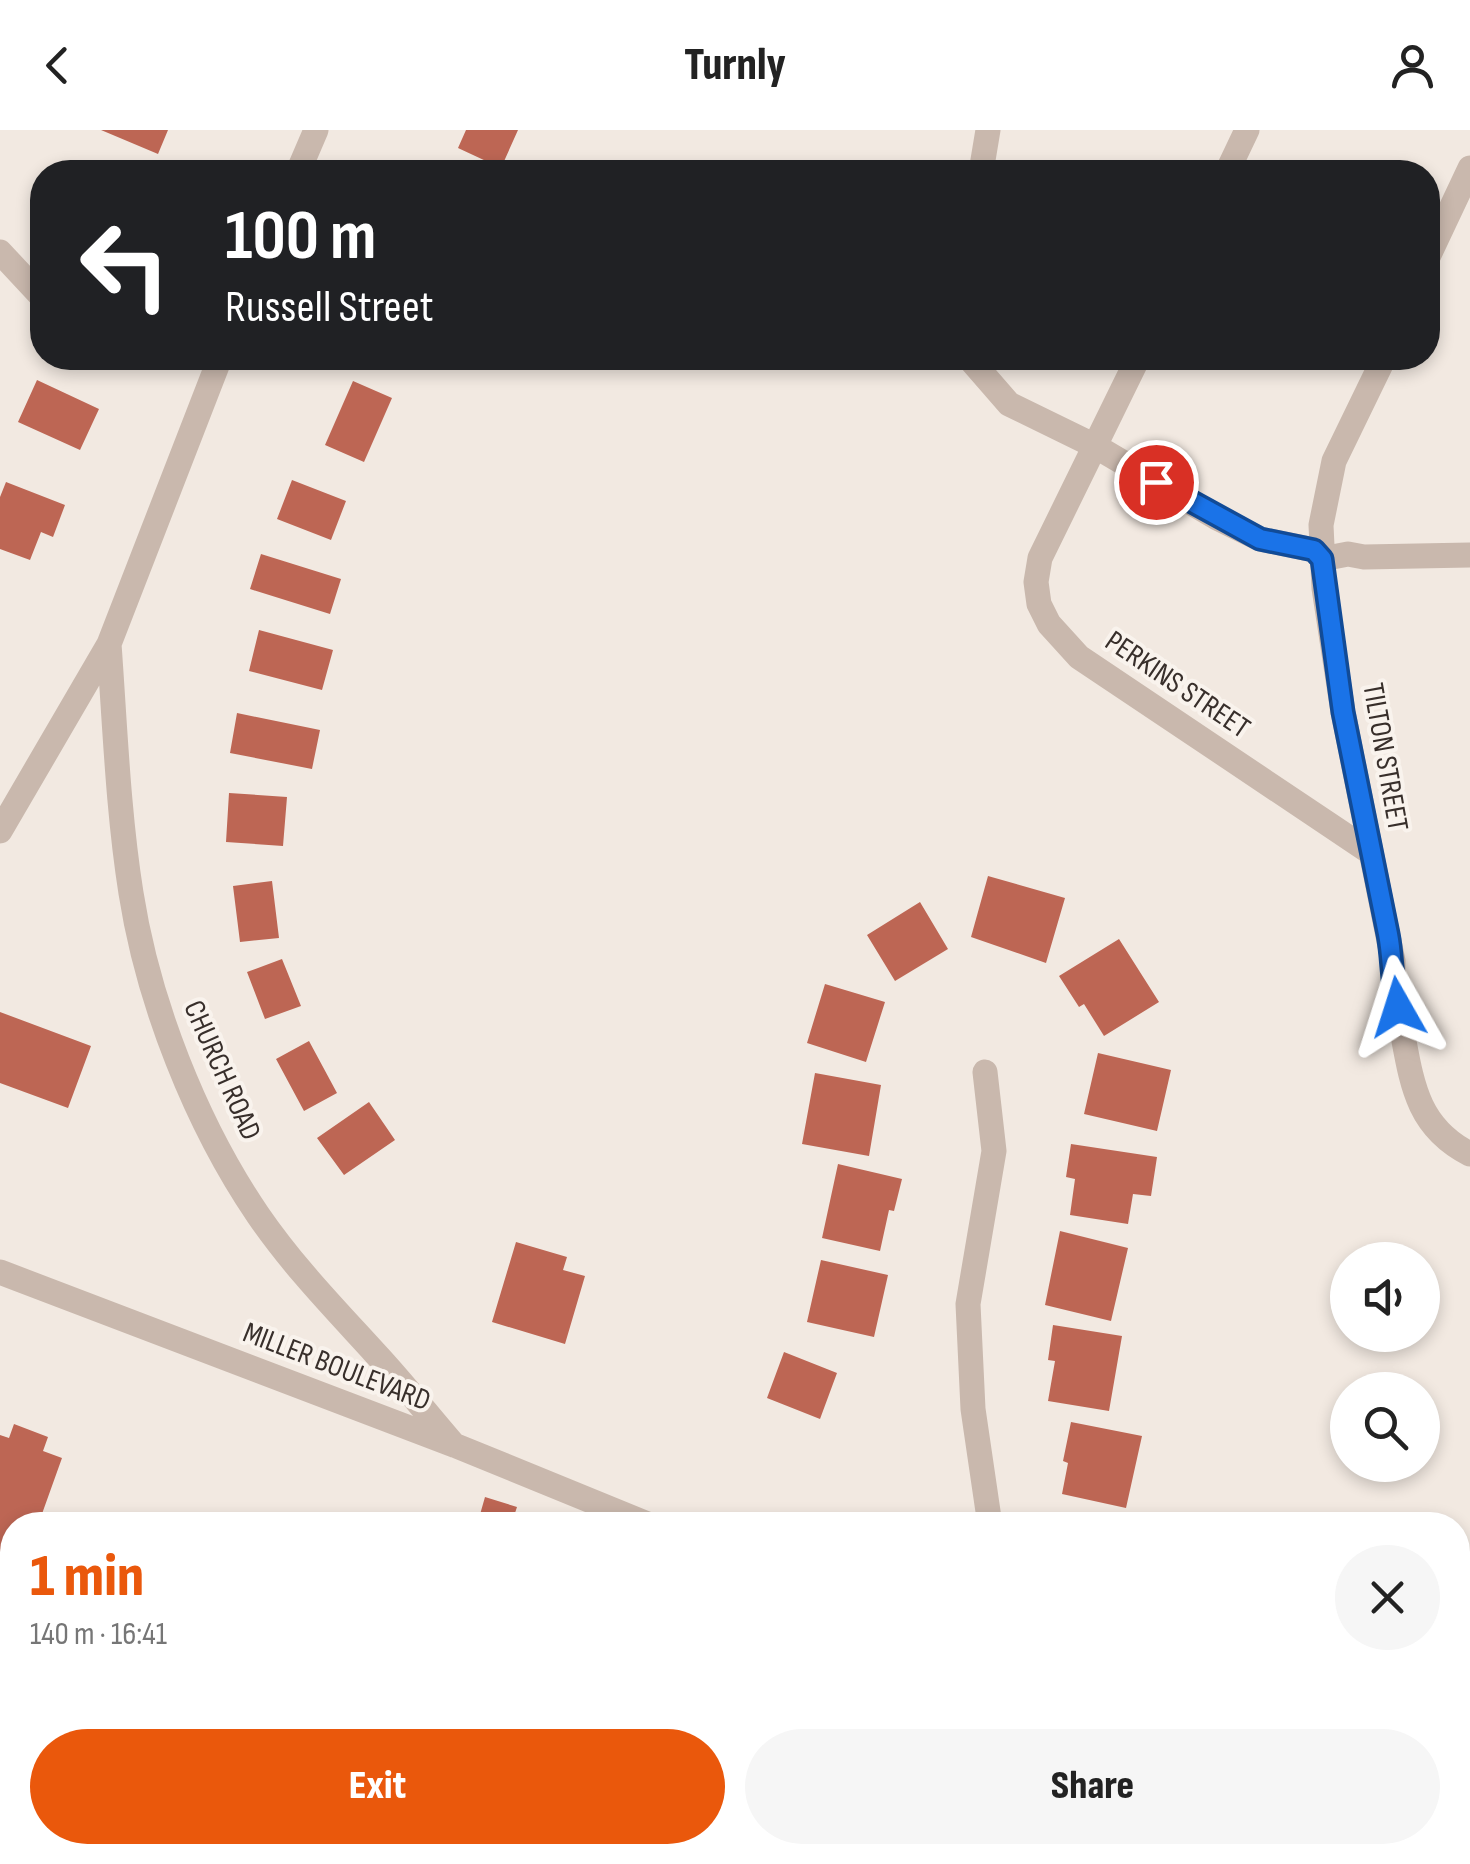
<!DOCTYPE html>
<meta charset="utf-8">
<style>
:root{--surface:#fff;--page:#f6f6f6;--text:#222;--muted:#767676;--accent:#ea580c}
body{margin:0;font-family:"Sofia Sans Condensed",sans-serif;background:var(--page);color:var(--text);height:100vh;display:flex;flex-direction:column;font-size:38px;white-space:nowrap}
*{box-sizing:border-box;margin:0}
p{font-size:32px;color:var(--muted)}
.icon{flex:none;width:55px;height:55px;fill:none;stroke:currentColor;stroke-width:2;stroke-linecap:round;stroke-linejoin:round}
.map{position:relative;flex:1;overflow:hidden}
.drawer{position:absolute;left:0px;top:1382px;width:1470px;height:352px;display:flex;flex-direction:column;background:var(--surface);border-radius:40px 40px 0 0;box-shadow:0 5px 15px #0003}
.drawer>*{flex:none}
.banner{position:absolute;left:30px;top:30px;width:1410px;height:210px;border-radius:40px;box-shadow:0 5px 15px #0003;background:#202124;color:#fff;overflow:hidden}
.tools{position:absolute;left:1330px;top:1112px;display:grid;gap:20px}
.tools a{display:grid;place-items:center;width:110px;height:110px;border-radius:50%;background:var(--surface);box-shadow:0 5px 15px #0003;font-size:50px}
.pin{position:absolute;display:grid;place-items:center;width:85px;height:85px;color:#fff;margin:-42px;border:5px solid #fff;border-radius:50%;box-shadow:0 2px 10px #0007}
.me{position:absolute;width:110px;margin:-55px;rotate:354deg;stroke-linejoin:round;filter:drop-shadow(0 0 8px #0008)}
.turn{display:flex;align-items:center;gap:35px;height:210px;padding:0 30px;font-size:45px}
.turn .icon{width:130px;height:130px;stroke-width:2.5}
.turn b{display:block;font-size:70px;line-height:85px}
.round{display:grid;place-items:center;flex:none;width:105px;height:105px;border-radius:52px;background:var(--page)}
.head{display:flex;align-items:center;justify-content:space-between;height:170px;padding:0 30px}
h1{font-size:60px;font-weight:800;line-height:75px;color:var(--accent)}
.action{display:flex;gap:20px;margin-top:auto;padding:20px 30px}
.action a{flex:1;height:115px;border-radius:60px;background:var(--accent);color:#fff;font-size:40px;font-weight:800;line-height:115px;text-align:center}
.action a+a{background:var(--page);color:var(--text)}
header{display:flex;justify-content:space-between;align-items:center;height:130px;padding:0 30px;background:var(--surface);font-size:45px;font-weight:800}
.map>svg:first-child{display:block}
</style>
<header><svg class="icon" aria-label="back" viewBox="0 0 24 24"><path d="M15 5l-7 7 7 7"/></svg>Turnly<svg class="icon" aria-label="person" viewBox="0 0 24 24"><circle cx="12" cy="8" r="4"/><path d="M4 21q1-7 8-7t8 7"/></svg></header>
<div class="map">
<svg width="1470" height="1734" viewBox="0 0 1470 1734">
<rect width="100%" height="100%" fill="#f2e9e1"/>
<path fill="#bd6654" d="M101,0H168L158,24Z
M466,0H518L501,38L458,18Z
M37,250L99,279L80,320L18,292Z
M353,251L392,268L364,332L325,315Z
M292,350L346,371L331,410L277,389Z
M6,352L65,375L53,407L41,402L30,430L0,419V367Z
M261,424L341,449L330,484L250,459Z
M259,500L333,520L322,560L249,541Z
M237,583L320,600L312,639L230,623Z
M229,663L287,667L283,716L226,712Z
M988,746L1065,768L1046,833L971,807Z
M272,751L279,808L240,812L233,756Z
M920,772L948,819L895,851L867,805Z
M1119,809L1159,872L1104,906L1084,874L1079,877L1059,846Z
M282,829L301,876L265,889L247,842Z
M825,854L885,872L866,932L807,913Z
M0,882L91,916L68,978L0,953Z
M309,911L337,963L304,981L276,929Z
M1098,923L1171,940L1157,1001L1084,984Z
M815,943L881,955L869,1026L802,1014Z
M369,972L395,1010L344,1045L317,1008Z
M1071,1014L1157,1027L1151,1066L1133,1064L1128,1094L1070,1085L1075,1049L1066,1047Z
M838,1034L902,1049L894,1081L889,1080L880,1121L822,1108Z
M1060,1101L1128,1118L1111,1191L1045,1175Z
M516,1112L567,1127L563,1140L585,1146L565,1214L492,1192Z
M821,1130L888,1145L874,1207L807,1192Z
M1053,1195L1122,1206L1109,1281L1048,1271L1055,1231L1048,1230Z
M784,1222L837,1243L820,1289L767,1268Z
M1071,1292L1142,1306L1126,1378L1062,1364L1068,1333L1063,1331Z
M14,1294L48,1307L43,1321L62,1328L38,1395H12V1452L0,1448V1305L9,1308Z
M485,1367L517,1377L511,1395H477Z
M102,1722H120L132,1734H91Z
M377,1722H416L409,1734H380L373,1730Z
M780,1722H841V1734H780Z
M1198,1722H1262L1298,1733L1195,1734Z"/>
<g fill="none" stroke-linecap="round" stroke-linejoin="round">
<path stroke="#c9b8ad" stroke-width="25" d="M298,42L316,0
M981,42L988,0
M1227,42L1247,0
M0,122L42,167
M1428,127L1470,38
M969,228L1009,274L1095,316L1217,388L1260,409L1314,420L1322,429L1348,424L1364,427L1470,425
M1138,228L1040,428L1036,452L1039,474L1049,494L1079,527L1370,722
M1384,228L1334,331L1321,395L1324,458L1343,582L1393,831C1392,856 1398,876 1402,900C1412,954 1417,997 1470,1024
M109,514C115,596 118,681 131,763C148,872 196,994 258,1085C293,1136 334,1178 375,1223C403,1253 428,1285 454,1315
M0,701L109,514L220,228
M985,942L994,1021L968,1174L973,1279L990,1395
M0,1142L454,1315L650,1395
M1458,1661L1470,1665
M954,1734L957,1722"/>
</g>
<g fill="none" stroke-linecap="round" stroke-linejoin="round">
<g stroke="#114b97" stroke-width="25">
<path id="route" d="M1156,352L1260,409L1314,420L1322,429L1343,582L1388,804C1393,829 1391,853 1398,877"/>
</g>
<use href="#route" stroke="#1a73e8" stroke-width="18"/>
</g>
<g text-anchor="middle" stroke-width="8" stroke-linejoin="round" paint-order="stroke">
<g font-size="30" fill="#382f2b" stroke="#f9f3ed">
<text transform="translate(1178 554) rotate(34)" y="10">PERKINS STREET</text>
<text transform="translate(1386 627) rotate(80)" y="10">TILTON STREET</text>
<text transform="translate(223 940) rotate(66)" y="10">CHURCH ROAD</text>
<text transform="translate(337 1236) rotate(21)" y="10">MILLER BOULEVARD</text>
</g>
</g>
</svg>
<div class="tools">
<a><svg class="icon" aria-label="sound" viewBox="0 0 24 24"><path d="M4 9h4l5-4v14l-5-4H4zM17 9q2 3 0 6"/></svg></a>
<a><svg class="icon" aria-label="search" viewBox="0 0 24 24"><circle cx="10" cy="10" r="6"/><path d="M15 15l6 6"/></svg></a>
</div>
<div class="pin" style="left:1156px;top:352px;background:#d93025"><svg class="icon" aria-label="arrive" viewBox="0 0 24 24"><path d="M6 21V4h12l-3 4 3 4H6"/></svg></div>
<svg class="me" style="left:1398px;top:877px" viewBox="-20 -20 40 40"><path d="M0-17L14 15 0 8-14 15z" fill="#1a73e8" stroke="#fff" stroke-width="4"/></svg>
<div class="banner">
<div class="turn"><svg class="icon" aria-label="left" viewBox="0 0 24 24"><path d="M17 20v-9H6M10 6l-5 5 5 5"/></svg><div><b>100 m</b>Russell Street</div></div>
</div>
<section class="drawer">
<div class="head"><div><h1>1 min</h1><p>140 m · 16:41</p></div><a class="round"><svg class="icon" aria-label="close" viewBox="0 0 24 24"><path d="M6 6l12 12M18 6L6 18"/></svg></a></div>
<div class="action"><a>Exit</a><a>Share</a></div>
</section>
</div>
